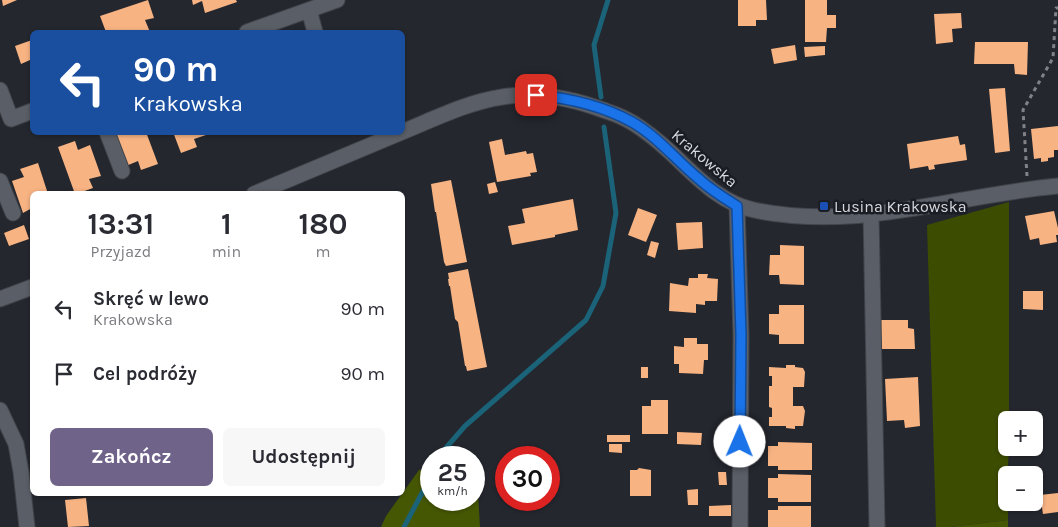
<!DOCTYPE html>
<html lang="pl">
<meta charset="utf-8">
<style>
:root{--surface:#fff;--page:#f7f7f7;--text:#2b2b33;--muted:#7c7c81;--accent:#6f6389}
body{margin:0;font-family:Karla,sans-serif;background:var(--page);color:var(--text);height:100vh;display:flex;flex-direction:column;font-size:19px;white-space:nowrap}
*{box-sizing:border-box;margin:0}
p{font-size:16px;color:var(--muted)}
.icon{flex:none;width:28px;height:28px;fill:none;stroke:currentColor;stroke-width:2;stroke-linecap:round;stroke-linejoin:round}
.map{position:relative;flex:1;overflow:hidden}
.side{position:absolute;left:30px;top:191px;width:375px;height:305px;display:flex;flex-direction:column;background:var(--surface);border-radius:8px;box-shadow:0 1px 4px #0004}
.side>*{flex:none}
.top-card{position:absolute;left:30px;top:30px;width:375px;height:105px;border-radius:8px;box-shadow:0 1px 4px #0004;background:#1a4fa0;color:#fff;overflow:hidden}
.buttons{position:absolute;left:998px;top:411px;display:grid;gap:10px}
.buttons a{display:grid;place-items:center;width:45px;height:45px;border-radius:8px;background:var(--surface);box-shadow:0 1px 4px #0004;font-size:25px}
.speed{position:absolute;left:420px;top:446px;display:flex;gap:10px;font-size:25px;font-weight:700;text-align:center}
.speed>*{display:grid;place-content:center;width:65px;height:65px;border-radius:50%;background:var(--surface);box-shadow:0 1px 4px #0004;line-height:1}
.speed small{font-size:12px;font-weight:400}
.speed .limit{border:8px solid #d22;background:#fff;color:#111}
.pin{position:absolute;display:grid;place-items:center;width:42px;height:42px;color:#fff;margin:-21px;border-radius:10px;box-shadow:0 2px 8px #0006}
.me{position:absolute;width:55px;margin:-28px;rotate:1deg;stroke-linejoin:round;filter:drop-shadow(0 0 4px #0008)}
.turn{display:flex;align-items:center;gap:18px;height:105px;padding:0 20px;font-size:22px}
.turn .icon{width:65px;height:65px;stroke-width:2.5}
.turn b{display:block;font-size:35px;line-height:42px}
.eta{display:flex;justify-content:space-evenly;align-items:center;height:85px;text-align:center}
.eta b{font-size:30px;font-weight:700;line-height:35px}
.cta{display:flex;gap:10px;margin-top:auto;padding:10px 20px}
.cta a{flex:1;height:58px;border-radius:8px;background:var(--accent);color:#fff;font-size:20px;font-weight:700;line-height:58px;text-align:center}
.cta a+a{background:var(--page);color:var(--text)}
ul{padding:0;list-style:none}
li{display:flex;align-items:center;gap:15px;height:65px;padding:0 20px}
li div{flex:1}
li b{display:block;font-size:19px}
li em{font-style:normal}
.map>svg:first-child{display:block}
</style>
<div class="map">
<svg width="1058" height="527" viewBox="0 0 1058 527">
<rect width="100%" height="100%" fill="#24272e"/>
<path fill="#3c4c00" d="M1009,202V420H1006V448H1009L1006,502L1008,503V520L951,527H936L927,225Z"/>
<path fill="#465704" d="M431,468V500H474V484L478,494L480,527H381L386,516L419,470Z
M1008,520V527H951Z"/>
<g fill="none" stroke-linecap="round" stroke-linejoin="round">
<path stroke="#1b6379" stroke-width="5" d="M601,97L594,45L608,0
M441,458L445,449L465,426L586,320L603,286L616,213L604,127
M404,527L431,476"/>
</g>
<path fill="#f8b383" d="M2,0H17L3,6Z
M148,0L154,18L145,20L150,32H116L115,30L106,32L100,16Z
M192,0H236L237,2L205,13L202,1L193,5Z
M738,0H766L767,20H756V26H738Z
M805,0H827V15H836V28H827L826,42H805Z
M961,13L962,28L952,29L953,42L936,44L934,14Z
M32,40V68L30,60L21,64L15,46Z
M975,42H1028L1027,75L1015,74L1014,64H974Z
M795,45L797,60L774,64L771,49Z
M825,46V55L805,57L804,47Z
M1005,88L1010,151L995,153L989,89Z
M1058,126V150H1054V157L1048,158V161L1041,162V158L1034,159L1031,129Z
M124,132H146L158,164L141,170L138,161L126,166L115,135Z
M173,132H205L206,135L194,139L197,147L181,153Z
M958,136L960,145L965,144L967,160L934,165L935,169L929,170L928,166L910,169L907,144Z
M502,139L505,155L526,151L527,154L533,153L537,172L530,173L531,176L497,182L489,142Z
M75,141L78,150L90,145L101,176L89,179L93,188L76,194H75L58,147Z
M38,163L48,194H32V208L23,213L12,181L24,177L20,169Z
M451,180L467,262L446,266L444,262L436,212H435L431,184Z
M495,182L498,192L489,194L487,184Z
M573,199L578,230L555,235V237L512,245L508,226L525,223L522,209Z
M638,208L657,215L646,242L628,235Z
M1054,211L1058,228V235H1056L1057,242L1040,245L1039,238L1030,240L1025,216Z
M702,222L703,248L678,250L676,223Z
M24,225L29,239L9,246L4,233Z
M651,241L659,243L655,258L647,255Z
M780,245L804,246V285L780,284L779,275H769L770,255H780Z
M468,269L487,367L467,371L466,366H465L458,322L455,319L450,286H449L448,279H449L448,273Z
M698,274H708L707,278L718,279L717,301H705V305L696,304V313L669,311L670,283L688,286L689,278H698Z
M1023,291H1043V310L1023,309Z
M779,305H804V344H779V335L769,334V314H779Z
M877,320H908V328L914,329L915,349H877Z
M684,338H697V344H708V360H704L703,374L679,373V364H674V346L684,347Z
M786,365H795V367L803,368L805,372L804,387H793V406H803L805,411L803,426H795V429L786,428V426H769V417H772V408L769,407V386H772V376H769V367L786,368Z
M641,367H648V378H641Z
M918,377L920,426L905,428L904,420L887,421L885,379Z
M651,400H668V434H642V406H651Z
M677,432L702,433L701,445L677,444Z
M607,435H630V442H607Z
M778,442L812,443V470H778V466H768V446H778Z
M609,444H622V453L609,452Z
M639,468L651,470V496H630V470H637Z
M718,472H726L727,485H719Z
M778,474L811,475V502H778V498H768V478H778Z
M698,489V505H688L687,490Z
M1058,493V512L1043,514L1040,495Z
M86,498L89,526L68,527L65,500Z
M731,505V516H709V506Z
M778,506H811V527H768V510H778Z"/>
<g fill="none" stroke-linecap="round" stroke-linejoin="round">
<g stroke="#41444a" stroke-width="17">
<path id="minor" d="M309,10L315,32
M247,32L337,0
M0,90L11,119L32,111
M107,132L122,171
M402,132C434,119 468,102 502,97C538,91 572,98 606,111C615,114 625,118 633,123C646,131 658,141 669,151C695,175 719,203 754,210C856,232 957,195 1058,186
M0,181L13,213
M254,194L402,132
M737,206L741,335L740,527
M871,214L877,527
M0,299L32,287
M0,410L16,444L21,472L27,527"/>
</g>
<path stroke="#808288" stroke-width="3" stroke-dasharray="4 4" stroke-linecap="butt" d="M1027,176L1023,110L1053,58L1056,8H1058"/>
<use href="#minor" stroke="#5a5e66" stroke-width="15"/>
</g>
<g fill="none" stroke-linecap="round" stroke-linejoin="round">
<g stroke="#114b97" stroke-width="12">
<path id="route" d="M536,95C568,98 603,106 632,122C657,136 677,161 699,179C711,190 724,198 737,206L741,335L740,442"/>
</g>
<use href="#route" stroke="#1a73e8" stroke-width="9"/>
</g>
<rect fill="#1a4fb4" stroke="#1a1d24" stroke-width="2" x="819" y="201" width="10" height="10" rx="2.5"/>
<g text-anchor="middle" stroke-width="5" stroke-linejoin="round" paint-order="stroke">
<g font-size="16" fill="#d6d8dd" stroke="#1a1d24">
<text transform="translate(705 158) rotate(40)" y="6">Krakowska</text>
</g>
<g font-size="16" fill="#d6d8dd" stroke="#1a1d24" text-anchor="start">
<text x="834" y="212">Lusina Krakowska</text>
</g>
</g>
</svg>
<div class="buttons">
<a>+</a>
<a>−</a>
</div>
<div class="speed"><div>25<small>km/h</small></div><div class="limit">30</div></div>
<div class="pin" style="left:536px;top:95px;background:#d93025"><svg class="icon" aria-label="arrive" viewBox="0 0 24 24"><path d="M6 21V4h12l-3 4 3 4H6"/></svg></div>
<svg class="me" style="left:740px;top:442px" viewBox="-20 -20 40 40"><circle r="19" fill="#fff"/><path d="M0-13L10 11 0 6-10 11z" fill="#1a73e8"/></svg>
<div class="top-card">
<div class="turn"><svg class="icon" aria-label="left" viewBox="0 0 24 24"><path d="M17 20v-9H6M10 6l-5 5 5 5"/></svg><div><b>90 m</b>Krakowska</div></div>
</div>
<section class="side">
<div class="eta">
<div><b>13:31</b><p>Przyjazd</p></div>
<div><b>1</b><p>min</p></div>
<div><b>180</b><p>m</p></div>
</div>
<ul>
<li><svg class="icon" aria-label="left" viewBox="0 0 24 24"><path d="M17 20v-9H6M10 6l-5 5 5 5"/></svg><div><b>Skręć w lewo</b><p>Krakowska</p></div><em>90 m</em></li>
<li><svg class="icon" aria-label="arrive" viewBox="0 0 24 24"><path d="M6 21V4h12l-3 4 3 4H6"/></svg><div><b>Cel podróży</b></div><em>90 m</em></li>
</ul>
<div class="cta"><a>Zakończ</a><a>Udostępnij</a></div>
</section>
</div>
